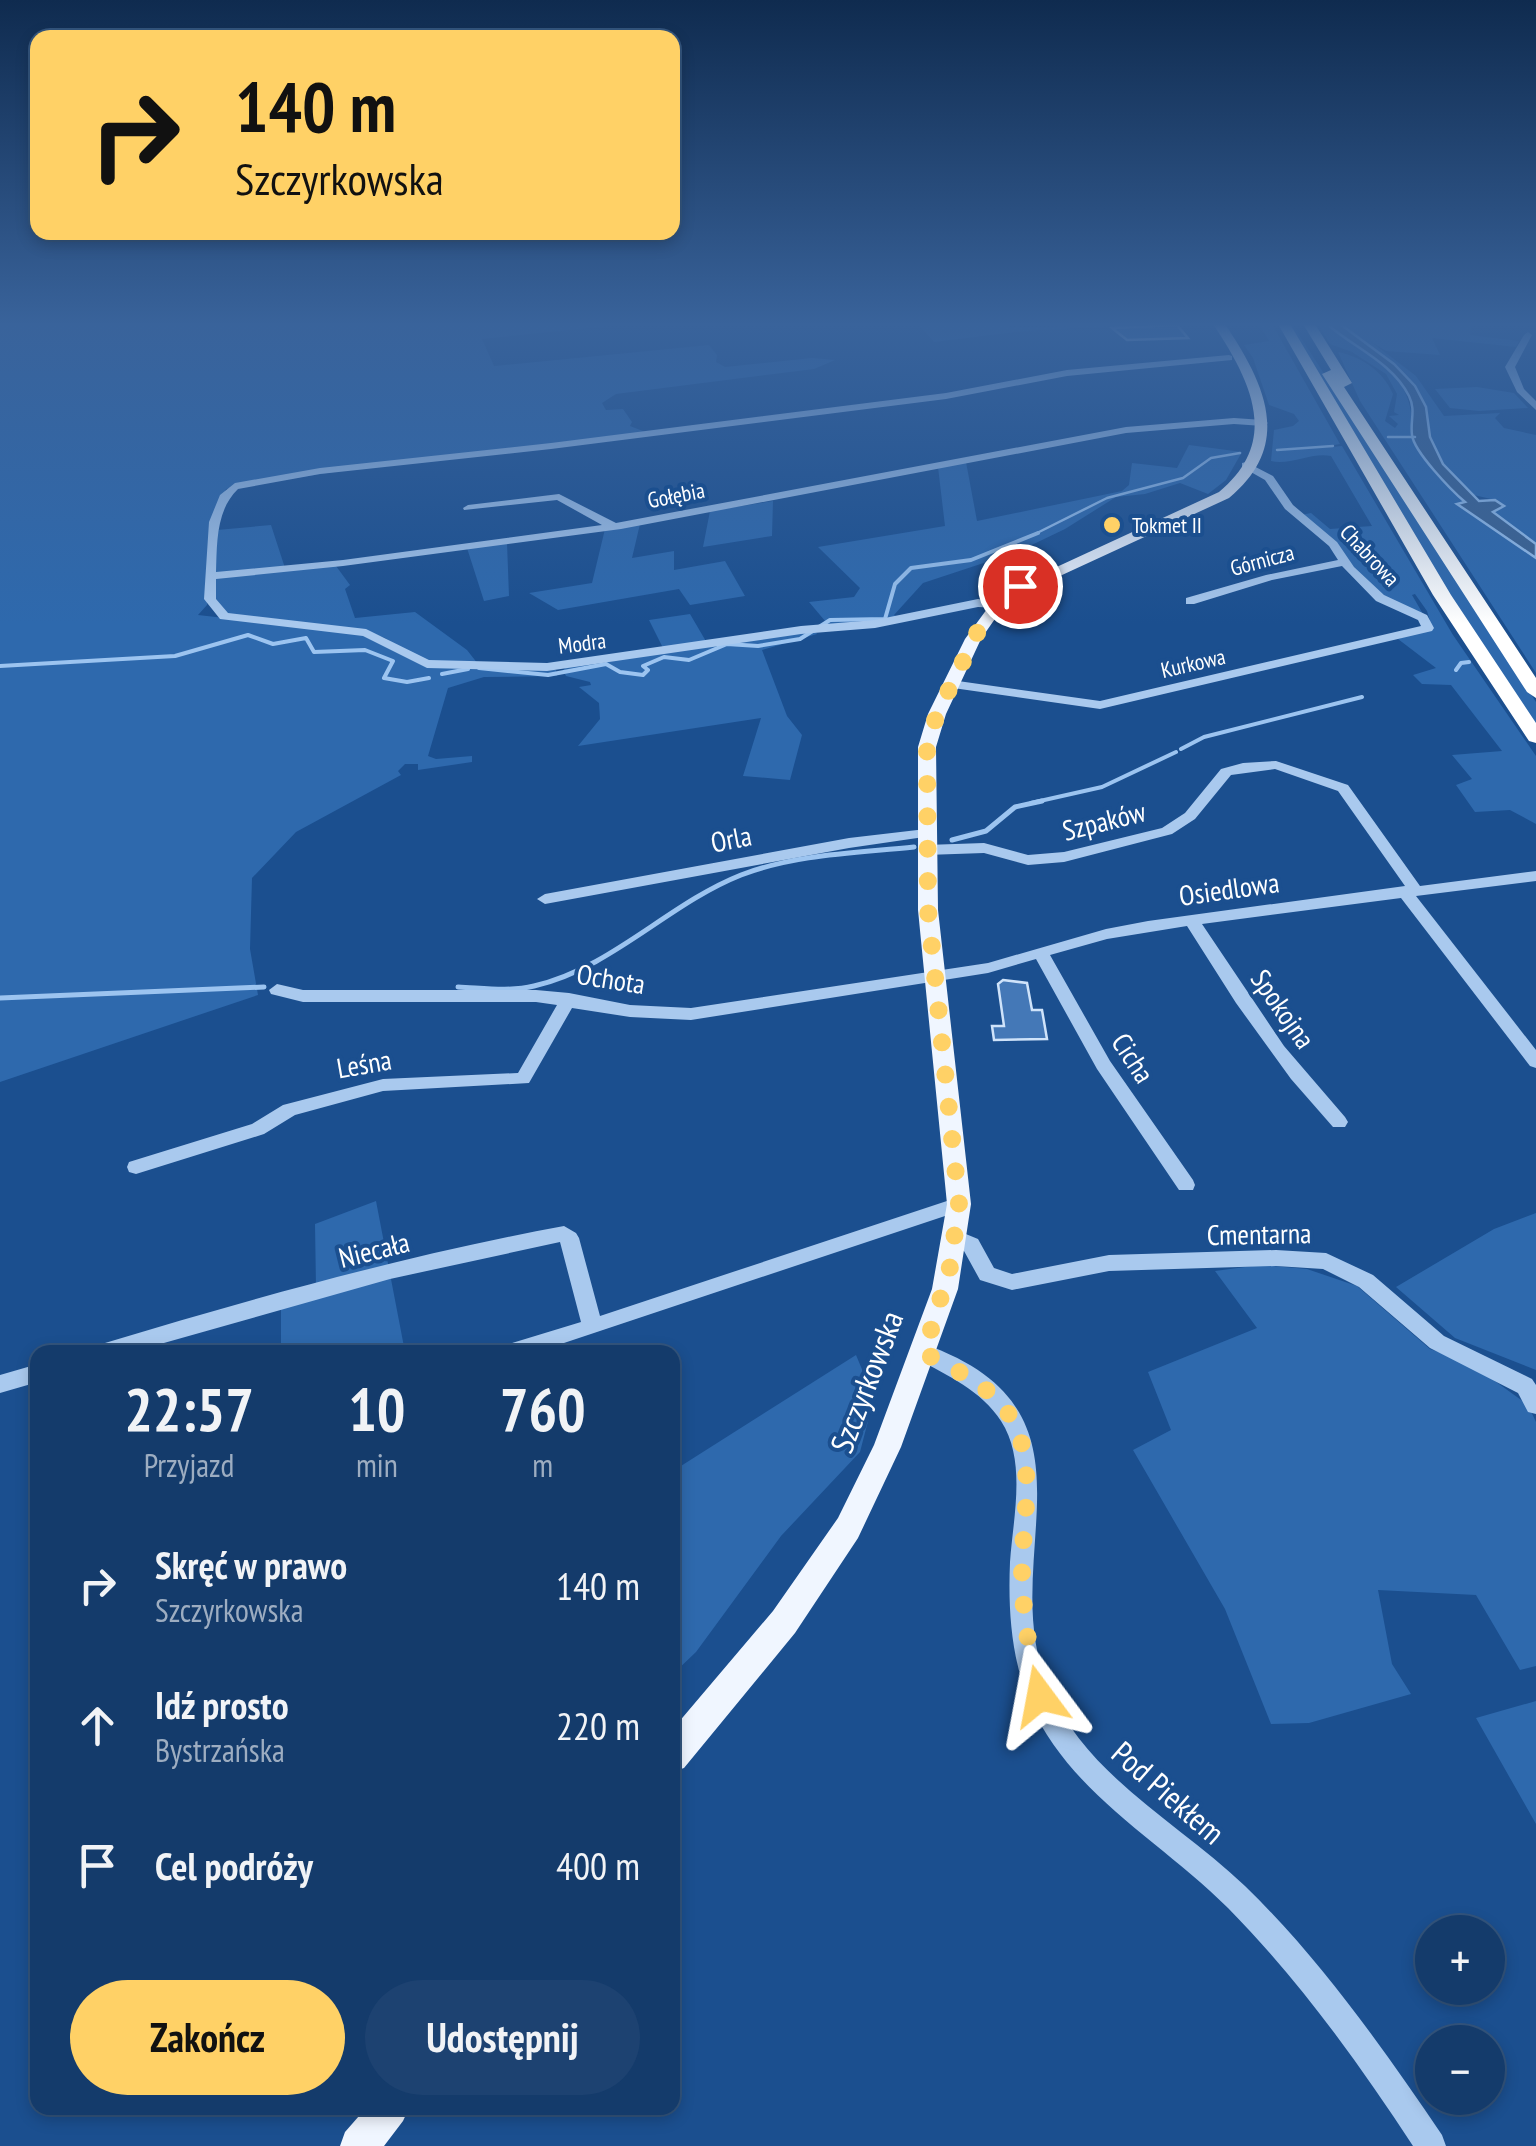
<!DOCTYPE html>
<html lang="pl">
<meta charset="utf-8">
<style>
:root{--surface:#143b6b;--page:#1d4271;--text:#f1f3f6;--muted:#9dadc1;--line:#33557e;--accent:#ffd166}
body{margin:0;font-family:"PT Sans Narrow",sans-serif;background:var(--page);color:var(--text);height:100vh;display:flex;flex-direction:column;font-size:38px;white-space:nowrap}
*{box-sizing:border-box;margin:0}
p{font-size:32px;color:var(--muted)}
.icon{flex:none;width:55px;height:55px;fill:none;stroke:currentColor;stroke-width:2;stroke-linecap:round;stroke-linejoin:round}
.map{position:relative;flex:1;overflow:hidden}
.panel{position:absolute;left:30px;top:1345px;width:650px;height:770px;display:flex;flex-direction:column;background:var(--surface);border-radius:20px;box-shadow:0 5px 15px #0003,0 0 0 2px var(--line)}
.panel>*{flex:none}
.hud{position:absolute;left:30px;top:30px;width:650px;height:210px;border-radius:20px;box-shadow:0 5px 15px #0003,0 0 0 2px var(--line);background:#ffd166;color:#111;overflow:hidden}
.controls{position:absolute;left:1415px;top:1915px;display:grid;gap:20px}
.controls a{display:grid;place-items:center;width:90px;height:90px;border-radius:50%;background:var(--surface);box-shadow:0 5px 15px #0003,0 0 0 2px var(--line);font-size:50px}
.pin{position:absolute;display:grid;place-items:center;width:85px;height:85px;color:#fff;margin:-42px;border:5px solid #fff;border-radius:50%;box-shadow:0 2px 10px #0007}
.me{position:absolute;width:110px;margin:-55px;rotate:347deg;stroke-linejoin:round;filter:drop-shadow(0 0 8px #0008)}
.turn{display:flex;align-items:center;gap:35px;height:210px;padding:0 40px;font-size:45px}
.turn .icon{width:130px;height:130px;stroke-width:2.5}
.turn b{display:block;font-size:70px;line-height:85px}
.eta{display:flex;justify-content:space-evenly;align-items:center;height:170px;text-align:center}
.eta b{font-size:60px;font-weight:800;line-height:70px}
.cta{display:flex;gap:20px;margin-top:auto;padding:20px 40px}
.cta a{flex:1;height:115px;border-radius:60px;background:var(--accent);color:#111;font-size:40px;font-weight:800;line-height:115px;text-align:center}
.cta a+a{background:var(--page);color:var(--text)}
ul{padding:0;list-style:none}
li{display:flex;align-items:center;gap:30px;height:140px;padding:0 40px}
li div{flex:1}
li b{display:block;font-size:38px}
li em{font-style:normal}
.map>svg:first-child{display:block}
</style>
<div class="map">
<svg width="1536" height="2146" viewBox="0 0 1536 2146">
<rect width="100%" height="100%" fill="#1b4f8f"/>
<path fill="#2e69ad" d="M0,324H629L482,339L494,366L709,345L717,355L716,362L725,367L812,358L835,360L814,369L616,394L602,403L606,410L623,409L632,422L630,426L648,433L417,459L226,489L218,508L207,605L198,615L365,634L424,666L556,670L557,676L484,677L448,688L428,756L436,759L472,756V762L418,770V764H405L398,771L401,775L296,832L252,878L250,949L258,995L0,1082Z
M918,324H1005L1009,328L1150,324L1025,331L934,342Z
M1259,324H1272L1340,444L1319,448L1342,446L1453,635L1536,756V824L1510,810L1475,812L1456,785L1472,779L1452,755L1502,751L1451,685L1422,684L1413,675L1436,668L1398,639L1432,628L1427,611L1415,594L1412,595L1423,614L1383,598L1301,515L1311,513L1330,529L1372,526L1331,456C1311,452 1289,466 1271,461L1274,430L1293,426L1299,421L1294,414L1269,405L1253,358L1244,345L1269,341Z
M1289,324H1292L1536,702V727L1456,607Z
M1318,324H1327C1369,361 1417,370 1412,436L1397,437L1413,438L1470,511L1536,558V673L1360,401L1338,352C1362,357 1383,371 1393,394L1385,421L1395,428L1398,424L1389,416L1399,415L1394,412L1397,394L1386,374L1352,352L1330,344Z
M1340,324H1471L1470,335L1519,341L1516,347L1432,338L1440,355L1386,351L1370,341L1416,376L1444,416L1500,413L1495,418L1504,428L1536,435V544L1493,512L1495,500L1474,495L1443,464L1430,437L1428,415L1409,378Z
M1477,387L1514,393L1528,408L1479,411L1450,408L1435,389Z
M1189,445L1242,452L1226,480L1208,494L1180,483L1145,494L1116,497L1065,529L1017,552L923,583L894,615L899,618L831,628L809,602L854,597L860,588L818,547L945,526L938,467L966,462L977,521L1122,491L1129,485L1132,463L1177,468Z
M773,501L772,536L703,547L710,511Z
M640,524L632,558L674,551V570L725,561L745,596L690,605L679,589L558,610L529,593L592,583L605,529Z
M271,525L285,568L214,574L217,530Z
M507,543L509,596L484,601L467,548Z
M336,566L350,585L345,589L355,618L415,612L467,650L478,664L419,660L385,638L367,631L227,615L214,603V578Z
M690,614L707,643L664,650L649,620Z
M815,631L817,634L762,650L787,716L802,735L790,780L743,776L761,718L578,746L600,719L599,703L579,687L591,685L590,682L566,676L563,670L566,667Z
M376,1201L405,1352H281V1308L316,1288L315,1224Z
M1536,1213V1370L1455,1338L1396,1287L1494,1229Z
M1260,1265L1307,1269L1357,1286L1430,1349L1470,1363L1528,1405L1536,1422V1666L1520,1670L1476,1595L1378,1590L1392,1664L1411,1694L1309,1723L1271,1724L1225,1609L1133,1450L1171,1430L1148,1372L1257,1328L1215,1271Z
M856,1355L874,1398L860,1452L781,1536L696,1652L673,1674V1471Z
M1536,1701V1824L1476,1718Z"/>
<path fill="#3c6290" stroke="#9cc4f0" stroke-width="2.5" d="M1327,324H1340L1394,364L1415,386L1426,407L1430,437L1443,464L1479,501L1495,500L1504,506L1493,512L1536,544V558L1457,504L1465,502C1452,491 1414,452 1412,435C1410,421 1416,410 1409,396C1392,362 1354,348 1327,324Z"/>
<g fill="none" stroke-linecap="round" stroke-linejoin="round">
<path stroke="#9cc4f0" stroke-width="2.5" d="M1388,437H1415
M1277,450L1333,446
M1033,535L1107,498L1183,478L1211,458L1240,453"/>
<path stroke="#9cc4f0" stroke-width="4" d="M0,666L175,656L248,635L273,644L306,638L314,652L365,650L393,661L384,678L407,682L429,678
M479,668L548,675L606,664L620,672L643,675L648,670L643,666L664,657L689,660L727,644L758,646L800,639L830,620L885,619L895,584L911,568L971,560L1038,533
M1456,670L1461,663L1469,662
M442,674L468,669
M1181,749L1204,737L1362,697
M1031,803L1102,787L1176,752"/>
<path stroke="#9cc4f0" stroke-width="5" d="M952,840L986,831L1015,807L1042,801
M458,987C483,988 509,992 534,986C612,968 668,904 741,875C796,854 857,853 914,847
M0,998L264,987"/>
</g>
<path fill="#4478b7" stroke="#cfe3fa" stroke-width="2.5" d="M1177,325L1188,338L1127,340L1112,328Z
M1003,980L1027,983L1032,1010H1042L1047,1039L994,1040L992,1026H1004L998,984Z"/>
<g fill="none" stroke-linecap="round" stroke-linejoin="round">
<path fill="#a9c9ee" fill-rule="evenodd" d="M1528,332L1532,335L1515,367L1524,389L1536,401V410L1517,392L1505,367L1524,335Z
M1229,355L1232,356V360L1067,376L946,399L551,449L320,474L238,489C216,510 217,543 216,572L343,560L602,525L557,500L464,510L463,508L468,505L559,494L616,523L1126,427L1234,418L1263,420L1268,423L1263,426L1234,424L1126,433L621,529L343,566L216,579V599L228,613L366,629L429,660L547,663L801,626L875,620L978,599L999,602V608L978,607L875,628L801,634L547,671L427,668L363,636L220,619L204,599L209,522L220,495L235,483L320,468L551,443L946,393L1067,370Z
M1246,462L1273,476L1293,505L1337,542L1354,567L1384,595L1427,615L1434,628L1432,631L1100,709L946,687L945,684L951,680L1100,701L1421,626L1418,620L1376,601L1342,566L1272,580L1194,604H1186V598L1266,575L1338,560L1329,546L1285,509L1265,480L1242,467V463Z
M1276,761L1348,785L1420,886L1536,871V881L1416,896L1536,1050V1068L1530,1066L1401,898L1202,924L1284,1046L1345,1117L1348,1122L1345,1127H1333L1291,1079L1236,1003L1187,926L1107,939L1050,955L1110,1061L1193,1180L1195,1185L1193,1190H1179L1097,1069L1036,959L988,973L691,1020L630,1017L572,1008L529,1083L383,1091L295,1115L264,1134L136,1174L129,1172L127,1167L129,1162L252,1124L283,1105L383,1079L518,1073L557,1005L536,1002H303L271,994L269,990L277,984L303,990H536L569,993L630,1005L691,1008L988,963L1106,929L1148,921L1405,886L1338,791L1275,769L1231,775L1195,819L1172,834L1064,862L1028,865L984,853L926,855L919,850L926,845L984,843L1028,855L1064,852L1162,828L1185,813L1221,769L1243,763Z
M926,829L933,833L931,836L849,848L545,904L537,899L545,894L849,838Z
M959,1197L966,1199L969,1204L966,1209L537,1352H499L502,1346L581,1322L560,1242L390,1279L132,1352H95L98,1346L105,1343C257,1297 408,1255 564,1226L576,1233L579,1238L600,1316Z
M956,1230L978,1239L994,1268L1012,1274L1109,1255L1276,1250L1326,1253L1373,1275L1444,1336L1532,1379L1536,1385V1414L1528,1412L1518,1393L1430,1348L1359,1287L1323,1269L1276,1266L1109,1271L1012,1290L980,1280L964,1251L949,1243L946,1238L949,1233Z
M924,1344C1116,1412 992,1558 1049,1689C1088,1777 1178,1822 1245,1886C1321,1960 1383,2048 1442,2135L1446,2146H1413C1358,2062 1299,1980 1228,1908C1160,1840 1070,1794 1030,1703C1011,1659 1008,1609 1010,1562C1013,1518 1027,1461 1001,1421C982,1391 947,1375 917,1359L914,1353L917,1347Z
M38,1364V1382L0,1393V1375Z"/>
<path fill="#f0f6ff" fill-rule="evenodd" d="M1213,324H1225C1265,384 1294,444 1229,498L1008,600L981,639L946,714L936,747L938,910L971,1204L958,1289L901,1447L858,1538L795,1633L684,1768L672,1772V1730L773,1611L838,1518L874,1445L932,1289L947,1204L918,910V747L928,714L965,639L998,594L1219,492C1281,441 1251,381 1213,324Z
M366,2108H409L403,2121L384,2146H340L345,2132Z"/>
<path fill="#fff" fill-rule="evenodd" d="M1278,324H1290L1451,595L1536,723V743L1529,741L1433,595Z
M1303,324H1315L1352,383L1344,387L1536,678V698L1527,692L1322,374L1331,370Z"/>
</g>
<linearGradient id="sky" x2="0" y2="1"><stop stop-color="#0f2b4f"/><stop offset="0.52" stop-color="#39639b"/><stop offset="1" stop-color="#39639b" stop-opacity="0"/></linearGradient>
<rect width="1536" height="624" fill="url(#sky)"/>
<g fill="none" stroke-linecap="round" stroke-linejoin="round">
<path stroke="#ffd166" stroke-width="18" stroke-dasharray="0 32.4" d="M1020,586L1002,597L982,623L937,714L927,747L928,910L959,1204L950,1267L924,1353C954,1369 990,1385 1010,1416C1037,1459 1023,1519 1022,1567C1022,1611 1029,1653 1040,1696"/>
</g>
<circle fill="#ffd166" stroke="#1b4f8f" stroke-width="4" cx="1112" cy="525" r="10"/>
<g text-anchor="middle" stroke-width="8" stroke-linejoin="round" paint-order="stroke">
<g font-size="22" fill="#fff" stroke="#1b4f8f">
<text transform="translate(676 495) rotate(-11)" y="8">Gołębia</text>
<text transform="translate(1370 555) rotate(47)" y="8">Chabrowa</text>
<text transform="translate(1262 560) rotate(-15)" y="8">Górnicza</text>
<text transform="translate(582 643) rotate(-7)" y="8">Modra</text>
<text transform="translate(1193 663) rotate(-13)" y="8">Kurkowa</text>
</g>
<g font-size="22" fill="#fff" stroke="#1b4f8f" text-anchor="start">
<text x="1132" y="533">Tokmet II</text>
</g>
<g font-size="28" fill="#fff" stroke="#1b4f8f">
<text transform="translate(1104 821) rotate(-14)" y="10">Szpaków</text>
<text transform="translate(731 839) rotate(-11)" y="10">Orla</text>
<text transform="translate(1229 889) rotate(-8)" y="10">Osiedlowa</text>
<text transform="translate(611 979) rotate(9)" y="10">Ochota</text>
<text transform="translate(1283 1009) rotate(55)" y="10">Spokojna</text>
<text transform="translate(1133 1058) rotate(57)" y="10">Cicha</text>
<text transform="translate(364 1064) rotate(-10)" y="10">Leśna</text>
<text transform="translate(1259 1234) rotate(-1)" y="10">Cmentarna</text>
<text transform="translate(374 1250) rotate(-14)" y="10">Niecała</text>
</g>
<g font-size="32" fill="#fff" stroke="#1b4f8f">
<text transform="translate(867 1382) rotate(-69)" y="11">Szczyrkowska</text>
<text transform="translate(1168 1793) rotate(41)" y="11">Pod Piekłem</text>
</g>
</g>
</svg>
<div class="controls">
<a>+</a>
<a>−</a>
</div>
<div class="pin" style="left:1020px;top:586px;background:#d93025"><svg class="icon" aria-label="arrive" viewBox="0 0 24 24"><path d="M6 21V4h12l-3 4 3 4H6"/></svg></div>
<svg class="me" style="left:1040px;top:1696px" viewBox="-20 -20 40 40"><path d="M0-17L14 15 0 8-14 15z" fill="#ffd166" stroke="#fff" stroke-width="4"/></svg>
<div class="hud">
<div class="turn"><svg class="icon" aria-label="right" viewBox="0 0 24 24"><path d="M7 20v-9h11M14 6l5 5-5 5"/></svg><div><b>140 m</b>Szczyrkowska</div></div>
</div>
<section class="panel">
<div class="eta">
<div><b>22:57</b><p>Przyjazd</p></div>
<div><b>10</b><p>min</p></div>
<div><b>760</b><p>m</p></div>
</div>
<ul>
<li><svg class="icon" aria-label="right" viewBox="0 0 24 24"><path d="M7 20v-9h11M14 6l5 5-5 5"/></svg><div><b>Skręć w prawo</b><p>Szczyrkowska</p></div><em>140 m</em></li>
<li><svg class="icon" aria-label="ahead" viewBox="0 0 24 24"><path d="M12 20V5M6 11l6-6 6 6"/></svg><div><b>Idź prosto</b><p>Bystrzańska</p></div><em>220 m</em></li>
<li><svg class="icon" aria-label="arrive" viewBox="0 0 24 24"><path d="M6 21V4h12l-3 4 3 4H6"/></svg><div><b>Cel podróży</b></div><em>400 m</em></li>
</ul>
<div class="cta"><a>Zakończ</a><a>Udostępnij</a></div>
</section>
</div>
